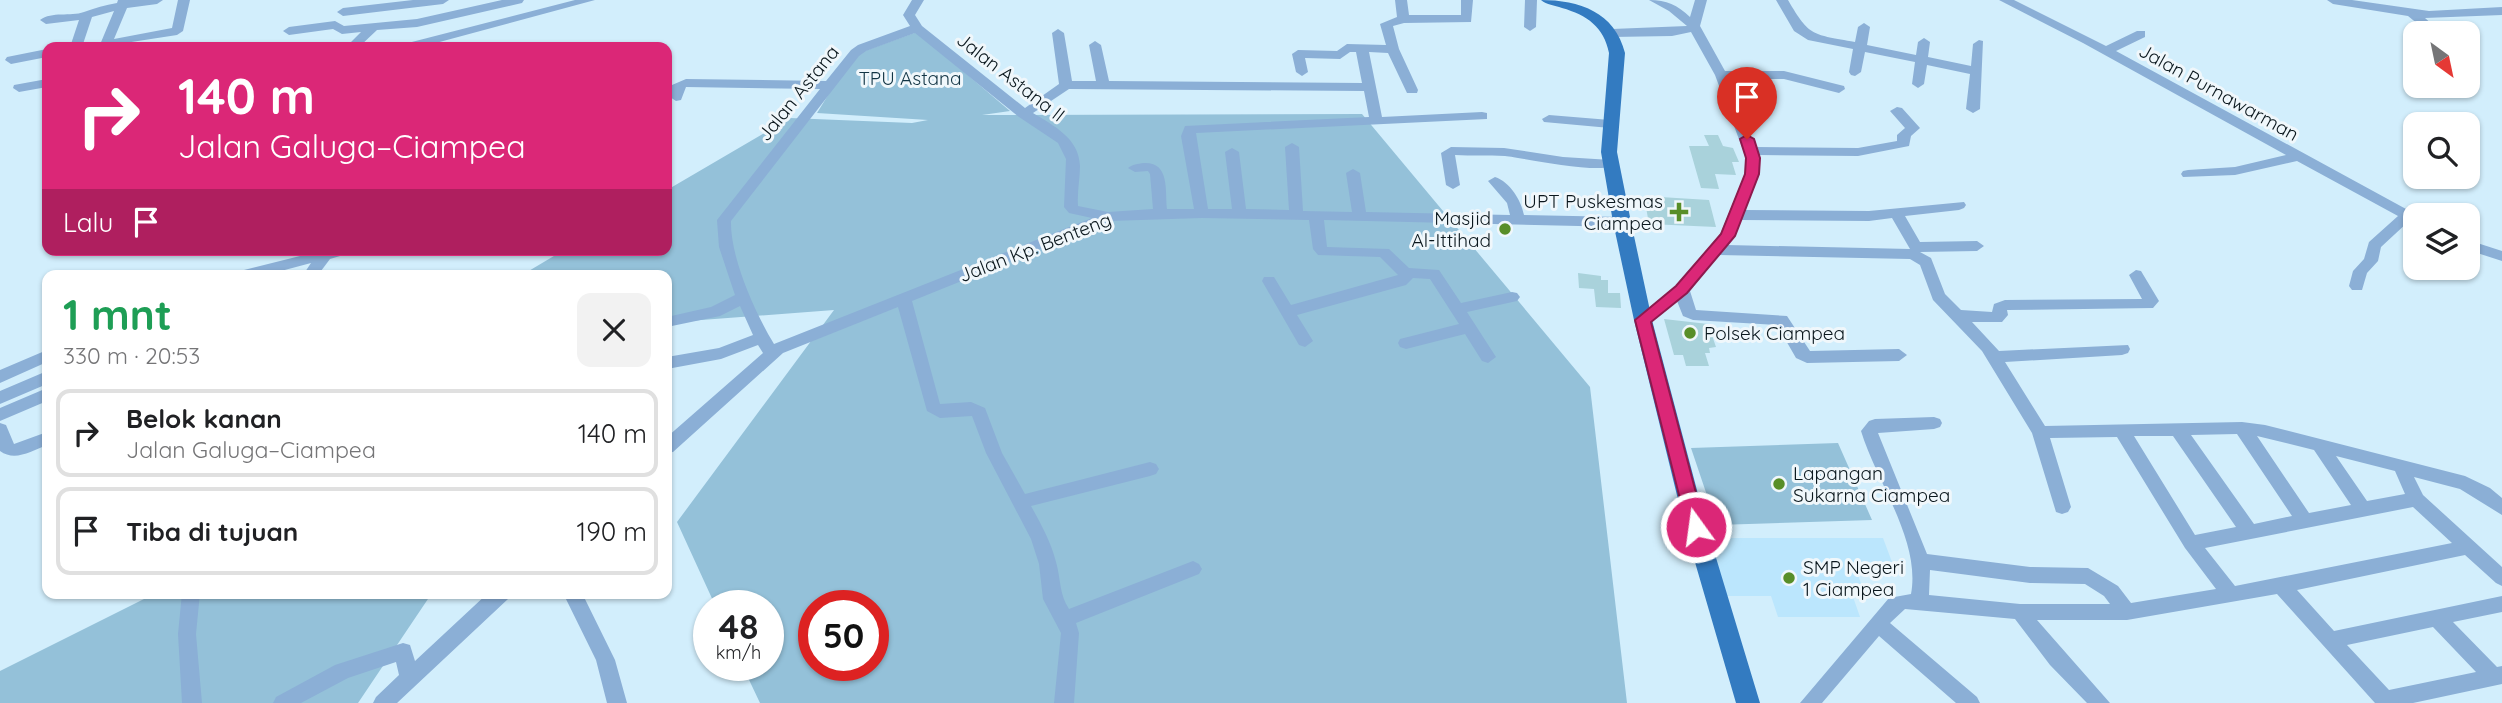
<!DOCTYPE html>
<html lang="id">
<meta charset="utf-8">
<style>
:root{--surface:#fff;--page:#f2f2f2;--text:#202124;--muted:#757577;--line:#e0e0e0}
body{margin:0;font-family:Quicksand,sans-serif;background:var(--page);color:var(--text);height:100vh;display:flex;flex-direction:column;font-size:26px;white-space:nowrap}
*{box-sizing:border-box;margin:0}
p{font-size:23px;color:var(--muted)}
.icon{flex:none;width:38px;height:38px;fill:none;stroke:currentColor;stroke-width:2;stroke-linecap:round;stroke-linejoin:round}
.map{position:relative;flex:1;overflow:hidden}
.side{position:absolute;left:42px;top:270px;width:630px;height:329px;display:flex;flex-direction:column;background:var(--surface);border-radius:14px;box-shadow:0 2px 5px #0004}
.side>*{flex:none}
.hud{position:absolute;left:42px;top:42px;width:630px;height:214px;border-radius:14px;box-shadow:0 2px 5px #0004;background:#db2777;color:#fff;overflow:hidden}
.needle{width:46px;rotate:147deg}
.buttons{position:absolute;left:2403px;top:21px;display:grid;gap:14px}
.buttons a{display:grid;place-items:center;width:77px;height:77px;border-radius:14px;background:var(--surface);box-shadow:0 2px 5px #0004;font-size:35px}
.speed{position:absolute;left:693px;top:590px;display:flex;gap:14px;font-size:35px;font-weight:700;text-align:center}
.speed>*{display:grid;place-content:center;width:91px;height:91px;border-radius:50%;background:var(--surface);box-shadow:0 2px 5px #0004;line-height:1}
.speed small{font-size:18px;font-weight:400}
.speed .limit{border:10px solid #d22;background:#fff;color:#111}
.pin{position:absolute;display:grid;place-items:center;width:60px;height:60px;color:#fff;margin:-72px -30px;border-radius:50% 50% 50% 0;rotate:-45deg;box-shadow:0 0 7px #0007}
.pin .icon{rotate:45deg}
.me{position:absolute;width:77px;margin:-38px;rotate:346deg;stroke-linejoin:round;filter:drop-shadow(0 0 5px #0008)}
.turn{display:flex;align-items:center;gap:24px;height:147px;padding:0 21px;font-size:32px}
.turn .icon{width:91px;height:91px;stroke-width:2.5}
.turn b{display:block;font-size:49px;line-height:60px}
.then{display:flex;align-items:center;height:66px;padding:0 21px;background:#0003;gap:14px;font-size:26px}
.round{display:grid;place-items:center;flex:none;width:74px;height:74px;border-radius:14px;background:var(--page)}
.overview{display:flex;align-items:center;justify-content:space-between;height:119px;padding:0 21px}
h1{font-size:42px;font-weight:800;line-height:52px;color:#1e9e55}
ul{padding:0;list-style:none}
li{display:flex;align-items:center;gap:21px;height:88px;margin:0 14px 10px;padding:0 7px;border:4px solid var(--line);border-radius:14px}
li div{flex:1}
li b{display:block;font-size:26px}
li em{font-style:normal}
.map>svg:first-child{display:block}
</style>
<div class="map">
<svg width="2502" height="703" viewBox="0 0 2502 703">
<rect width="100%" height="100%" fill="#d2eefc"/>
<path fill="#bbe6fd" d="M1708,538H1883L1892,562H1853L1865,594H1852L1860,617H1778L1771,596H1724Z"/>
<path fill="#94c1d9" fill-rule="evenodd" d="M917,32L1010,111L982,115L1362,114L1590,387L1627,703H760L742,665H768V606L715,605L677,522L834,310L675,322L667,329V275H522L564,250H667V190L790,118L912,123L928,120L817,113L843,71L859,53ZM814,606H873V665H814Z
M1838,443L1872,520L1717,525L1691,448Z
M156,593H432L358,703H0V671Z"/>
<path fill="#a9d2db" d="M1704,135H1718L1723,146L1733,148L1739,162H1732L1736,175L1715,174L1719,189L1701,188L1689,146H1709Z
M1644,196L1709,200L1716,227L1649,224Z
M1578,273L1601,276V280H1608V293H1620L1621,308L1596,307L1594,289L1579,288Z
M1664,319L1708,324L1716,347L1709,348L1710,353H1705L1709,366H1686L1683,355H1674Z"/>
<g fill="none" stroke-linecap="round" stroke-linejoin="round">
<path fill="#8bafd6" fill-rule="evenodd" d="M118,0H163L157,4L127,8L114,39L172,28L178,0H190L183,31L177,35L99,47L114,11L92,17L82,47H70L79,20L46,24L40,20C52,11 70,17 84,12C95,8 105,5 117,3Z
M413,0H449L443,4L343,16L337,12L343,8Z
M502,0H524L522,3L417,27L377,30L359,47H346L361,32L342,34L333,29L289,35L283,31L289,27L335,21L344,26L417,19Z
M575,0H595L421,47H402L404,44Z
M912,0H924L915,15L922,26L1025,108L1059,84L1052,33L1058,29L1064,33L1072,81H1096L1089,45L1095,41L1101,45L1109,81L1362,83L1356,52H1350L1340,59L1305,58L1308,72L1302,76L1296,72L1292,54L1298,50L1337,51L1347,44L1386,45L1380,24L1397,17L1395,0H1407L1409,15H1461V0H1473L1471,22L1404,23L1393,26L1399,49L1418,90L1417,93H1407L1388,53L1369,52L1382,117L1482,112L1487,113V119L1196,133L1208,209H1232L1225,152L1232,148L1239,152L1246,209L1289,210L1285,147L1292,143L1299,147L1303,211L1352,212L1346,173L1353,169L1360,173L1366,212L1510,215L1507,203L1488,181L1495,177C1510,182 1521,200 1524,215L1622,217L1629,222L1622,227L1324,220L1327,247L1389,249L1409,268L1439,270L1461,303L1512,292L1517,293L1520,297L1517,301L1467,312L1496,357L1488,363L1482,361L1465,334L1406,349L1400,347L1398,343L1400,339L1459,324L1430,279L1413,278L1406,285L1297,315L1313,341L1305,347L1299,345L1262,281L1264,277H1274L1291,305L1398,275L1380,257L1318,255L1313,249L1309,220L1202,218L1110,221L912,301L940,404L971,402L985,408L1002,453L1025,494L1150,462L1156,464L1159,469L1156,474L1150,476L1031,506C1041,524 1051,542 1056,562C1061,579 1059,594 1069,609L1193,561L1199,564L1202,569L1199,574L1076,623L1079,633L1074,703H1054L1061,633L1043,599L1039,564L1031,539L986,453L972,416L940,418L927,411L898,307L783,353L673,452L667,453V437L763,353L758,345L721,359L667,369V357L719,348L753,335L740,306L720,316L667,327V317L711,307L735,295L719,247L717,220L820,89L686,87L681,100L676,101L670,97L672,85L686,79L826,81L851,50L858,45L910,26L903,15ZM915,33L1019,117L1058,143L1066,159L1064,207L1069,213L1092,218L774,344C755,313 730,257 731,221L859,56L866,51ZM1069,89L1364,91L1369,117L1185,126L1181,136L1194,209H1167C1165,190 1170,162 1144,163C1137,164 1133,164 1128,168L1135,172L1148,171L1150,174L1153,209L1108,212L1078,206C1077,192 1080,179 1080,166C1079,138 1054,126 1033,113Z
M1525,0H1537L1536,27L1530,31L1524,27Z
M1649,0C1667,0 1677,5 1690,17L1695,0H1707L1700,26L1725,71H1784L1844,86L1845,89L1839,93L1784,79H1729L1755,147L1858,148L1897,141V135L1905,128L1890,111L1897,107L1902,108L1920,128L1911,136L1909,146L1858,156L1759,155V175L1745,210L1869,211L1964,202L1966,205L1964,208L1959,210L1905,216L1920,242L1977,241L1984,246L1977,251L1920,252L1931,258L1945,294L1961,310L1992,312L1994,304L2005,300L2142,299L2129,275L2136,270L2141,271L2159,301L2153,308L2007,310L2008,315L2002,322H1972L1999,351L2128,345L2130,349L2128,353L2122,355L2005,362L2045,426L2242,422L2265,425L2465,476L2490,488L2502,498V515L2460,489L2414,477L2423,495L2502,567V586L2496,583L2465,555L2297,590L2334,631L2502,596V612L2453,622L2497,667L2502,666V684L2413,703H2375L2277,594L2127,620H2037L2110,703H2087L2050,665L2015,619L1905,609L1890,623L1977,697L1980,703H1956L1879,636L1822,703H1800L1889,598L1911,594C1921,541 1876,481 1861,431L1869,421L1875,419L1934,417L1940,419L1942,423L1940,427L1934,429L1878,433L1927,554L2030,567L2088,568L2118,586L2131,603L2216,589L2185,548L2117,437L2050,438L2071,507L2068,512L2062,514L2056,512L2032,433L1982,351L1933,300L1920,265L1910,259L1719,255L1690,291L1696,310L1787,316L1810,351L1899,349L1907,355L1899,361L1807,363L1796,358L1777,325L1693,320L1683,316L1677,301L1648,324H1638L1635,320L1638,316L1677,286L1720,234L1745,175L1746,158L1715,75L1691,32L1672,36L1612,37L1606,33L1612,29L1687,26L1669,11ZM1892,218L1910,249L1727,245L1741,220L1869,221ZM2237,434L2292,516L2254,524L2191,435ZM2134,436H2173L2236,527L2195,535ZM2257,436L2314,450L2351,505L2309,513ZM2336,456L2395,471L2405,494L2367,501ZM2413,507L2452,543L2235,586L2205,548ZM1930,570L2030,583L2085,584L2104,596L2110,604H2020L1929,595ZM2433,627L2476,672L2389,690L2347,645Z
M1776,0H1788C1810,38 1813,34 1855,42L1858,27L1864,23L1870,27L1867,45L1916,55L1918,42L1924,38L1930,42L1928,57L1971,66L1973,44L1979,40L1983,41L1980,109L1973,113L1966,109L1970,74L1927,65L1924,84L1918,88L1912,84L1915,62L1865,52L1861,72L1855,76L1851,75L1849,72L1853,49L1808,40L1794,31Z
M1999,0H2014L2106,46L2137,31H2145V37L2116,51L2417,215H2415V225L2408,222L2381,247L2378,261L2367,273L2362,290H2352L2349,286L2353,271L2364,259L2369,242L2398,216L2297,161L2235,175L2183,177L2181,174L2183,171L2188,170L2235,167L2286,155L2083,43Z
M2327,0H2352L2429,11L2502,7V15L2425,18L2442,33H2429L2408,16L2333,4Z
M47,49V57L11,64L5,60L7,57Z
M47,79V87L19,92L13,88L14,85Z
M1549,115L1610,120L1617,124L1610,128L1544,122L1542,119Z
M1451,147L1504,148L1563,157L1611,160L1618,164C1605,176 1525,158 1505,156C1488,155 1472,156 1455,155L1460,185L1453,189L1446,185L1441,153Z
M2468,240L2502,251V261L2468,250Z
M324,250H352L350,253L330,259L318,275H303L311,263L266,275H238L240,271Z
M47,350V362L0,383V370Z
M47,371V384L0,404V391Z
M47,388V401L0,421V408Z
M0,423L6,425L14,444L47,432V445C31,451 15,462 0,451Z
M182,593H200L196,634L202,703H182L178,634Z
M488,593H510L508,599L397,703H373L376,697L399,675L396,662L348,678L301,703H273L276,697L335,665L403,643L410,645L415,661Z
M563,593H582L615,660L627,703H607L596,660Z"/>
<path fill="#337bc1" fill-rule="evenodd" d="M1541,0C1579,0 1615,12 1625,53L1617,152L1631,222L1652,320L1707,528L1760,703H1736L1685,528L1634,320L1613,222L1601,152L1609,53C1604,27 1587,15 1562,8C1554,5 1547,5 1541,0Z"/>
</g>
<path fill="#db2777" stroke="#8e194d" stroke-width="2" d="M1747,135L1754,139L1760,158L1759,174L1735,236L1687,293L1651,322L1705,527L1702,533L1696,535L1689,533L1687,527L1635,320L1676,286L1721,234L1745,174L1746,158L1740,139Z"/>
<g fill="#588e28" stroke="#f0f7fb" stroke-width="2.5">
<path d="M1675.5 201.5h7v7h7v7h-7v7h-7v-7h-7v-7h7z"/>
<circle cx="1505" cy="229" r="7"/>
<circle cx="1690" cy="333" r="7"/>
<circle cx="1779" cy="484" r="7"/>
<circle cx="1789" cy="578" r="7"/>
</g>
<g text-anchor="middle" stroke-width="6" stroke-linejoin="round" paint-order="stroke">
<g font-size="19" fill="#0a171d" stroke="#f0f7fb">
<text transform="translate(1011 77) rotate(38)" y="7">Jalan Astana II</text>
<text transform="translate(2219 92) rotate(29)" y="7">Jalan Purnawarman</text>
<text transform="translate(798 93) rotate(-51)" y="7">Jalan Astana</text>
<text transform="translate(1035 247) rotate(-21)" y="7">Jalan Kp. Benteng</text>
</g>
<g font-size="19" fill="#123545" stroke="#f0f7fb">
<text x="910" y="85">TPU Astana</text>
</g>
<g font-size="19" fill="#0a171d" stroke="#f0f7fb" text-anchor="start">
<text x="1663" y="208" text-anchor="end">UPT Puskesmas<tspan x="1663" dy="22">Ciampea</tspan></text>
<text x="1491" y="225" text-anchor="end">Masjid<tspan x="1491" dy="22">Al-Ittihad</tspan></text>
<text x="1704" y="340">Polsek Ciampea</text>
<text x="1793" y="480">Lapangan<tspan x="1793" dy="22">Sukarna Ciampea</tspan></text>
<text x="1803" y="574">SMP Negeri<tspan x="1803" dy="22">1 Ciampea</tspan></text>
</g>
</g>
</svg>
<div class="buttons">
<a><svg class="needle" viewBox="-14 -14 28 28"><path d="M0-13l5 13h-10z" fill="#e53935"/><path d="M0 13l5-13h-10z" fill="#757577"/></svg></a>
<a><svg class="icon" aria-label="search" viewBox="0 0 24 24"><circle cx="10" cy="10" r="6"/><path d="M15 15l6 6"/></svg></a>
<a><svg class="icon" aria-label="layers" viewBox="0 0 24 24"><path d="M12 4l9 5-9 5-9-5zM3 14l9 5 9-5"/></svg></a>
</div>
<div class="speed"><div>48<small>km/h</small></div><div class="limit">50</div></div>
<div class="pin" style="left:1747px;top:139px;background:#d93025"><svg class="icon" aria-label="arrive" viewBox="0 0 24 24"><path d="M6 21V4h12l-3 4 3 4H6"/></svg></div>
<svg class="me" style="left:1696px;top:527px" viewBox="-20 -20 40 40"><circle r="17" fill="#db2777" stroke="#fff" stroke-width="3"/><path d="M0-11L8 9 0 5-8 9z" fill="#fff"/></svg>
<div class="hud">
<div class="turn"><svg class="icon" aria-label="right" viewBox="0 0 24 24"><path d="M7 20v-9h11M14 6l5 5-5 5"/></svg><div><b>140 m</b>Jalan Galuga–Ciampea</div></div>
<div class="then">Lalu<svg class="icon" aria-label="arrive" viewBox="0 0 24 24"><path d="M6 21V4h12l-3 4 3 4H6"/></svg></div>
</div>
<section class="side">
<div class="overview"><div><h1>1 mnt</h1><p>330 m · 20:53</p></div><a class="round"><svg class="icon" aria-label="close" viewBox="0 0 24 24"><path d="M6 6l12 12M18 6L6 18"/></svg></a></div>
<ul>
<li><svg class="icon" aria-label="right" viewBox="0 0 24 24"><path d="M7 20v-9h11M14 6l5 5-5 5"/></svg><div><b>Belok kanan</b><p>Jalan Galuga–Ciampea</p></div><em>140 m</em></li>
<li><svg class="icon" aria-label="arrive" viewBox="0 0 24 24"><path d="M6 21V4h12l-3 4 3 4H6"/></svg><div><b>Tiba di tujuan</b></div><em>190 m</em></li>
</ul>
</section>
</div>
